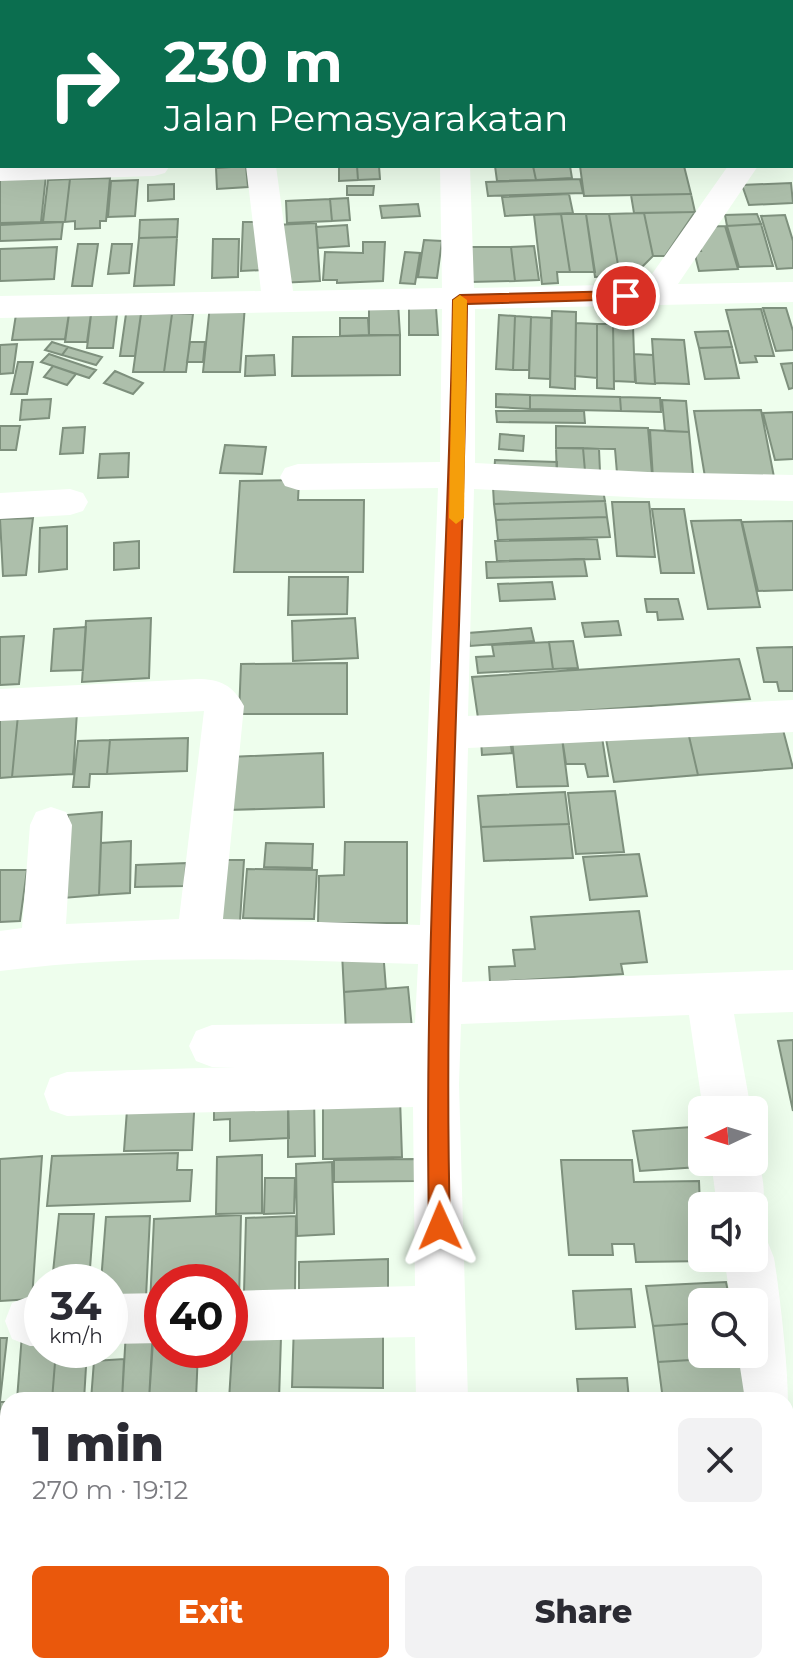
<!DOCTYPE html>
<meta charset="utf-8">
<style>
:root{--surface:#fff;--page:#f2f2f3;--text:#2b2b33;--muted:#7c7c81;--accent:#ea580c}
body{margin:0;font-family:Montserrat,sans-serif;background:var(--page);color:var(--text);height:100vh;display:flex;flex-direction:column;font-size:30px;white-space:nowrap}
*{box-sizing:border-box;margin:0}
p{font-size:26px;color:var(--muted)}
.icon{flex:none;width:44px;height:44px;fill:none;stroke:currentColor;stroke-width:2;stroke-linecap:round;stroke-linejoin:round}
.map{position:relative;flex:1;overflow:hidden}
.sheet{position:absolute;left:0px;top:1392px;width:794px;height:282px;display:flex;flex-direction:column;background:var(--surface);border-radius:24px 24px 0 0;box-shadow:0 8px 32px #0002}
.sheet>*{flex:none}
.hud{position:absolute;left:0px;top:0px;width:794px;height:168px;box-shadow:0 8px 32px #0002;background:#0b6e4f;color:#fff;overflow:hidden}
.needle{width:52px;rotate:266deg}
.tools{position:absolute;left:688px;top:1096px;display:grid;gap:16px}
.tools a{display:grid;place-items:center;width:80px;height:80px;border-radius:12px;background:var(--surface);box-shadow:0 8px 32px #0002;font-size:40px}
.speed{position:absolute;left:24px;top:1264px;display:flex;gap:16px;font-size:40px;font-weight:700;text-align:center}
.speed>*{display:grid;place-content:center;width:104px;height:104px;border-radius:50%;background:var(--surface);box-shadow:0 8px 32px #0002;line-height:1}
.speed small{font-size:20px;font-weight:400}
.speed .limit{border:12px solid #d22;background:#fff;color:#111}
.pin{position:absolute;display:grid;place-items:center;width:68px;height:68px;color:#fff;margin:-34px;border:4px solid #fff;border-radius:50%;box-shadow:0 2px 8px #0007}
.me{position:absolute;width:88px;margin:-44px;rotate:359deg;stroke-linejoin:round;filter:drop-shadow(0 0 6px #0008)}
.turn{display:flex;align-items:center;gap:28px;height:168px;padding:0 32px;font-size:36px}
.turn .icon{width:104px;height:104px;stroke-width:2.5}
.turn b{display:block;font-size:56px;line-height:68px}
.round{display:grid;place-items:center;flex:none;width:84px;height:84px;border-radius:12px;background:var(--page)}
.head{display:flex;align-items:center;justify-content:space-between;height:136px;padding:0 32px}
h1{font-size:48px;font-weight:800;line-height:60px}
.button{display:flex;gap:16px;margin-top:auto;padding:16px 32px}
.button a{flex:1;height:92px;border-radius:12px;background:var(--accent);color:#fff;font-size:32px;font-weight:800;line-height:92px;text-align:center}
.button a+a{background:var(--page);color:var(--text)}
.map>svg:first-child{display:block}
</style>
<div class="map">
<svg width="793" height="1673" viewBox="0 0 793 1673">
<rect width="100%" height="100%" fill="#eefeed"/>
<path fill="#adbfab" stroke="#7e907d" stroke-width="2" d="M246,166L248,187L217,189L216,168Z
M339,166H357L358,180L339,181Z
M357,166H379L380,179L358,180Z
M495,166H533L536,180L497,181Z
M533,166H570L572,178L536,180Z
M580,166H684L691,194L584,196Z
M46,175L41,222L0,223V177Z
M110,178L106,221H100V228L75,229V221L65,222L70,179Z
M70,179L65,222H43L48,180Z
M580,179L583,193L488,196L486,182Z
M138,180L135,216L108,217L111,181Z
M791,183L793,203L749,205L742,185Z
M174,184V199L148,201V185Z
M347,186H374L373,195H347Z
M569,194L573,213L505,216L502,197Z
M691,194L695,212L634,213L631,195Z
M348,198L350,220L332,221L330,199Z
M330,199L332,221L287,223L286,201Z
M418,204L420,216L382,218L380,206Z
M695,212L665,256H653L644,213Z
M644,213L653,256L638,271L620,276L609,214Z
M561,214L570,272H557L558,283L542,284L534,215Z
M561,214H586L595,272H570Z
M586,214H609L620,276L595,277Z
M757,214L761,224L727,226L725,215Z
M785,215L793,241V268L777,269L761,216Z
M178,219L177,237L139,238L140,220Z
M63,222L61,239L0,241V225Z
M243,222H265L263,270L241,271Z
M316,223L320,281L278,283L275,225Z
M761,224L773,266L739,267L727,226Z
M347,225L349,246L318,248L316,227Z
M725,226L738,269L699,271L694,251H701L698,241L702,227Z
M177,237L174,285L134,286L139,238Z
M213,239H239L238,277L212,278Z
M424,240L442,241L437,278L418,277Z
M363,242H385L383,281L337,283V280H323L325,252L363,253Z
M78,244H98L92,286H72Z
M112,244H132L129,273L108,274Z
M534,246L539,280L515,281L511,247Z
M57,247L54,279L0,281V249Z
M467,247H511L515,281L470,282Z
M405,252L420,253L415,284L400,283Z
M369,303H398L400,335H369Z
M210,305H245L240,372H203Z
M118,306L113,348H87L92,307Z
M70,307H92L87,342H65Z
M70,307L65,339L12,340L17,308Z
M409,308H436L438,335H409Z
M763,308H786L793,331V350L776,351Z
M761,309L774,356H755L757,362L740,363L726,310Z
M552,311L576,312L575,389L550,387Z
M126,314H141L135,356H120Z
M141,314H172L164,372H133Z
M172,314H193L186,372H164Z
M499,315L515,316L513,370L496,369Z
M515,316L531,317L529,370H513Z
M531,317L551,318L550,379L529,378Z
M340,318H368L369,335L340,336Z
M576,323L597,324V378L575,376Z
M597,324H613L614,389L597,388Z
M613,324L633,326L635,382L614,381Z
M728,331L732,347L699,348L695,332Z
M400,335V375L292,376L293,337Z
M652,339L684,340L689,384L655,383Z
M52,342L68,347L62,355L45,350Z
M190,342H205L203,362H187Z
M17,344L13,373L0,374V345Z
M68,347L102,357L96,365L62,355Z
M732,347L739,378L705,379L699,348Z
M49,354L96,370L89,378L41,362Z
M634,354L653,355L655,384L636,383Z
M274,355L275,375L245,376L246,356Z
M18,362H33L27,394H11Z
M793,363V388L789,389L781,364Z
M53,366L76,374L67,385L44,377Z
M115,371L143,383L133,394L104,383Z
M496,394L530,395V409L496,407Z
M530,395L620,397L621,411L530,409Z
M620,397L660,398L661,412L621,411Z
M51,399L49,418L20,420L22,400Z
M662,400L686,401L689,432L665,431Z
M761,410L774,477H705L694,411Z
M496,411H584L585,423L497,422Z
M793,412V459L775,460L763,413Z
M0,426H20L16,450H0Z
M556,426L648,428L652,474L617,473L615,449L556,448Z
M85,427L83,453L60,454L63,428Z
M650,430L689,432L693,474L653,479Z
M500,434L524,436L523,451L499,449Z
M225,445L266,447L262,474L220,473Z
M556,448H583L585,471L557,480Z
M583,448L599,449L600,472L585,471Z
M129,453L128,477L98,478L100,454Z
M495,460L557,462V480L494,475Z
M299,480L298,500H364L363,572H234L240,481Z
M602,485L605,501L494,504L493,487Z
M605,501L607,517L496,520L494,504Z
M612,502H649L655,557L617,556Z
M652,509H684L694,573H661Z
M607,517L610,537L498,540L496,520Z
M33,518L26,575L3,576L0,519Z
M741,520L760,607L708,609L691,521Z
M793,521V590L758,591L742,522Z
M67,526V569L39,572L40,528Z
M597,539L600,559L497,561L495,541Z
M139,541V568L114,570V543Z
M584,559L587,576L487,578L486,562Z
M289,577H348L347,614L288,615Z
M552,582L555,599L500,601L498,584Z
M645,599H678L683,619L658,620L657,612H647Z
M151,618L149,678L82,682L86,621Z
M355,618L358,658L293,661L292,621Z
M618,621L621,635L585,637L582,623Z
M86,627L83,670L51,671L54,629Z
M531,628L534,641L470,646L468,633Z
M24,636L19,684L0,685V637Z
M573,641L578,668L553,669L549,642Z
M549,642L553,669L478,673L476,657L494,656L492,645Z
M793,647V691H779L777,682H764L757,648Z
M739,659L750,699L478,718L472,677Z
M347,663V714H239L241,664Z
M77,712L73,774L12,777L18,715Z
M18,715L12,777L0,778V716Z
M782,726L793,768L698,775L688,732Z
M688,732L698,775L614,782L606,739Z
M602,737L608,776L588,777L585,764H566L562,738Z
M188,738L187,771L107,774L110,740Z
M510,738L512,753L482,755L481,740Z
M562,738L568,786L517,787L512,740Z
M110,740L107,774H90L89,787H73L78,741Z
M323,753L324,807L228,810L229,757Z
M615,791L624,852L576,854L568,793Z
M565,792L569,824L481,827L478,796Z
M102,812L99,895L63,898L68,815Z
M569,824L573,858L484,861L481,827Z
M131,841L130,893L99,895L101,843Z
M345,842H407V923H318L319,876L344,875Z
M266,843L313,844L312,868L264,867Z
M639,854L647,896L590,900L583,857Z
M215,860H244L240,921H210Z
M186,863L185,886L135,887L136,865Z
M247,869L317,870L314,919L243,918Z
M0,870H27L20,921L0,922Z
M639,911L647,962L621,964L623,974L490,982L489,967L515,966L513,950L535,949L531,917Z
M383,950L386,989L344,992L342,953Z
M408,987L412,1029L346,1033L344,992Z
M793,1040V1111L778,1041Z
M195,1095L192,1150L124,1151L128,1096Z
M314,1095L315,1156L288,1157V1097Z
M288,1097L289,1138L230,1141V1119L214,1120V1100Z
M400,1098L402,1157L323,1159V1100Z
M692,1127L699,1167L640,1171L633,1131Z
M178,1153L177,1170H192L190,1201L47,1206L52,1156Z
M262,1155V1213L216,1214L217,1157Z
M42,1156L32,1299L0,1301V1159Z
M415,1159L416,1181L334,1182V1160Z
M561,1160H632L634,1182L699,1181L702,1258H709V1261L636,1262L634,1244H612L613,1255H569Z
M332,1162L334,1234L297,1236L296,1164Z
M265,1178H295L294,1213L264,1214Z
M59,1214H94L89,1282H52Z
M241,1215L239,1301H230V1282H162V1305H150L154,1219Z
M150,1216L146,1297L110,1299V1282H101L106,1217Z
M296,1216L295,1291L244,1293L246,1218Z
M388,1259V1298L299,1300V1262Z
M726,1282L730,1302H702V1323L653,1326L646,1286Z
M631,1289L635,1327L576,1329L573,1291Z
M383,1322V1388L292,1387L294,1323Z
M702,1323V1354H739L740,1357L658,1362L653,1326Z
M153,1329L149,1400H122L126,1331Z
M42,1333V1350H56L52,1400H17L22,1334Z
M233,1336L281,1337L279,1400H229Z
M0,1338H7L0,1401Z
M162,1340V1350H198L196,1400H149L153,1341Z
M56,1350H87L84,1400H52Z
M740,1357L747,1397L663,1400L658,1362Z
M124,1359L122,1400H91L94,1361Z
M627,1378L629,1400H579L577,1379Z
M0,1402H8V1449H0Z
M0,1467H8V1602L0,1603Z
M14,1666H48V1673H14Z
M48,1666H123V1673H48Z
M169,1666H217V1673H168Z"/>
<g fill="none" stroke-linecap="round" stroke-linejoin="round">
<path fill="#fff" fill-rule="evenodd" d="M272,0H298V2H272Z
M429,0H455V2H429Z
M507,0H533V2H507Z
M623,0H649L650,2H624Z
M779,0H793V10L792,2H778Z
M0,20H2V36H0Z
M793,86V105L792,106V87Z
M792,118H793V136H792Z
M0,163L2,166L169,167L165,173L154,176L0,181Z
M246,166H276L293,291L442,288L440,166H470L474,288L645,284L728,166H758L678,284L793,282V302L475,309V463L648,472L793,475V501L648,498L474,489L468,716L793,700V732L468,748L462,982L793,970V1012L734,1014L751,1110H703L689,1015L461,1024L459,1084L468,1400H416L415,1337L230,1341V1291L415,1286L413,1107L67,1116L50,1110L44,1094L50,1078L67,1072L236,1067H212L196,1061L189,1046L196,1031L212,1025L415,1023L418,964C278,960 140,953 0,971V931L22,928L30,825L36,812L51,807L66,812L72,825L66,924L179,919L204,711L0,721V689L197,679C220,679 233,685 244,706L223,919L420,925L438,488L298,490L285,486L280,477L285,468L298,464L440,462L442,309L0,318V296L261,291Z
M70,489L83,493L88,502L83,511L70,515L0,519V493Z
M754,1150C764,1173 768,1200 758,1223L754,1225V1206H717L711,1162H754Z
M754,1235L767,1240L774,1258C779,1287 793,1403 786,1420V1400H745L738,1354H754V1302H731L724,1258H754Z
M162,1293V1343L110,1344V1294Z
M30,1296H42V1346H30L12,1339L5,1321L12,1303Z
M786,1469L793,1472V1527L787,1529Z
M415,1666H473V1673H415Z"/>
</g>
<path fill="#ea580c" stroke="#983908" stroke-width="2" d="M626,291L633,296L631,299L467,304C464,611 442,919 450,1226L447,1234L440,1237L432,1234L429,1226C423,917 448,608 453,300L460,295Z"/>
<path fill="#f59e0b" d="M460,295L467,300L464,518L456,524L449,518L453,300Z"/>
</svg>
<div class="tools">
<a><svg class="needle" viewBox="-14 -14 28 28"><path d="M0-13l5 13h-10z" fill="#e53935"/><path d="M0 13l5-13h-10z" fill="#7c7c81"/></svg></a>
<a><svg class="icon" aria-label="sound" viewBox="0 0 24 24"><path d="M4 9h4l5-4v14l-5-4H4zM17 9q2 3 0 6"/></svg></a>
<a><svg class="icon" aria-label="search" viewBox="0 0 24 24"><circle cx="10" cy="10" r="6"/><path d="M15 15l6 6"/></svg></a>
</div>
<div class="speed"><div>34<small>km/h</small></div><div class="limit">40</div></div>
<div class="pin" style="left:626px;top:296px;background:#d93025"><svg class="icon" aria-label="arrive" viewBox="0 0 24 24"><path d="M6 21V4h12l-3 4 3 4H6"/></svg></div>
<svg class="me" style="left:440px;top:1226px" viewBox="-20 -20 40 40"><path d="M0-17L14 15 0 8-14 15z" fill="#ea580c" stroke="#fff" stroke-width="4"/></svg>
<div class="hud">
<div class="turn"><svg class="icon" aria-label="right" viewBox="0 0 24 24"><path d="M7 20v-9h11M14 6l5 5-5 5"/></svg><div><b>230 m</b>Jalan Pemasyarakatan</div></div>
</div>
<section class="sheet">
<div class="head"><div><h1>1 min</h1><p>270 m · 19:12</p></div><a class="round"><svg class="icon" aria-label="close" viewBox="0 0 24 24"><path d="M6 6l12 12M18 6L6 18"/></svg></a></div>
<div class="button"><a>Exit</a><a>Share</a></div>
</section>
</div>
